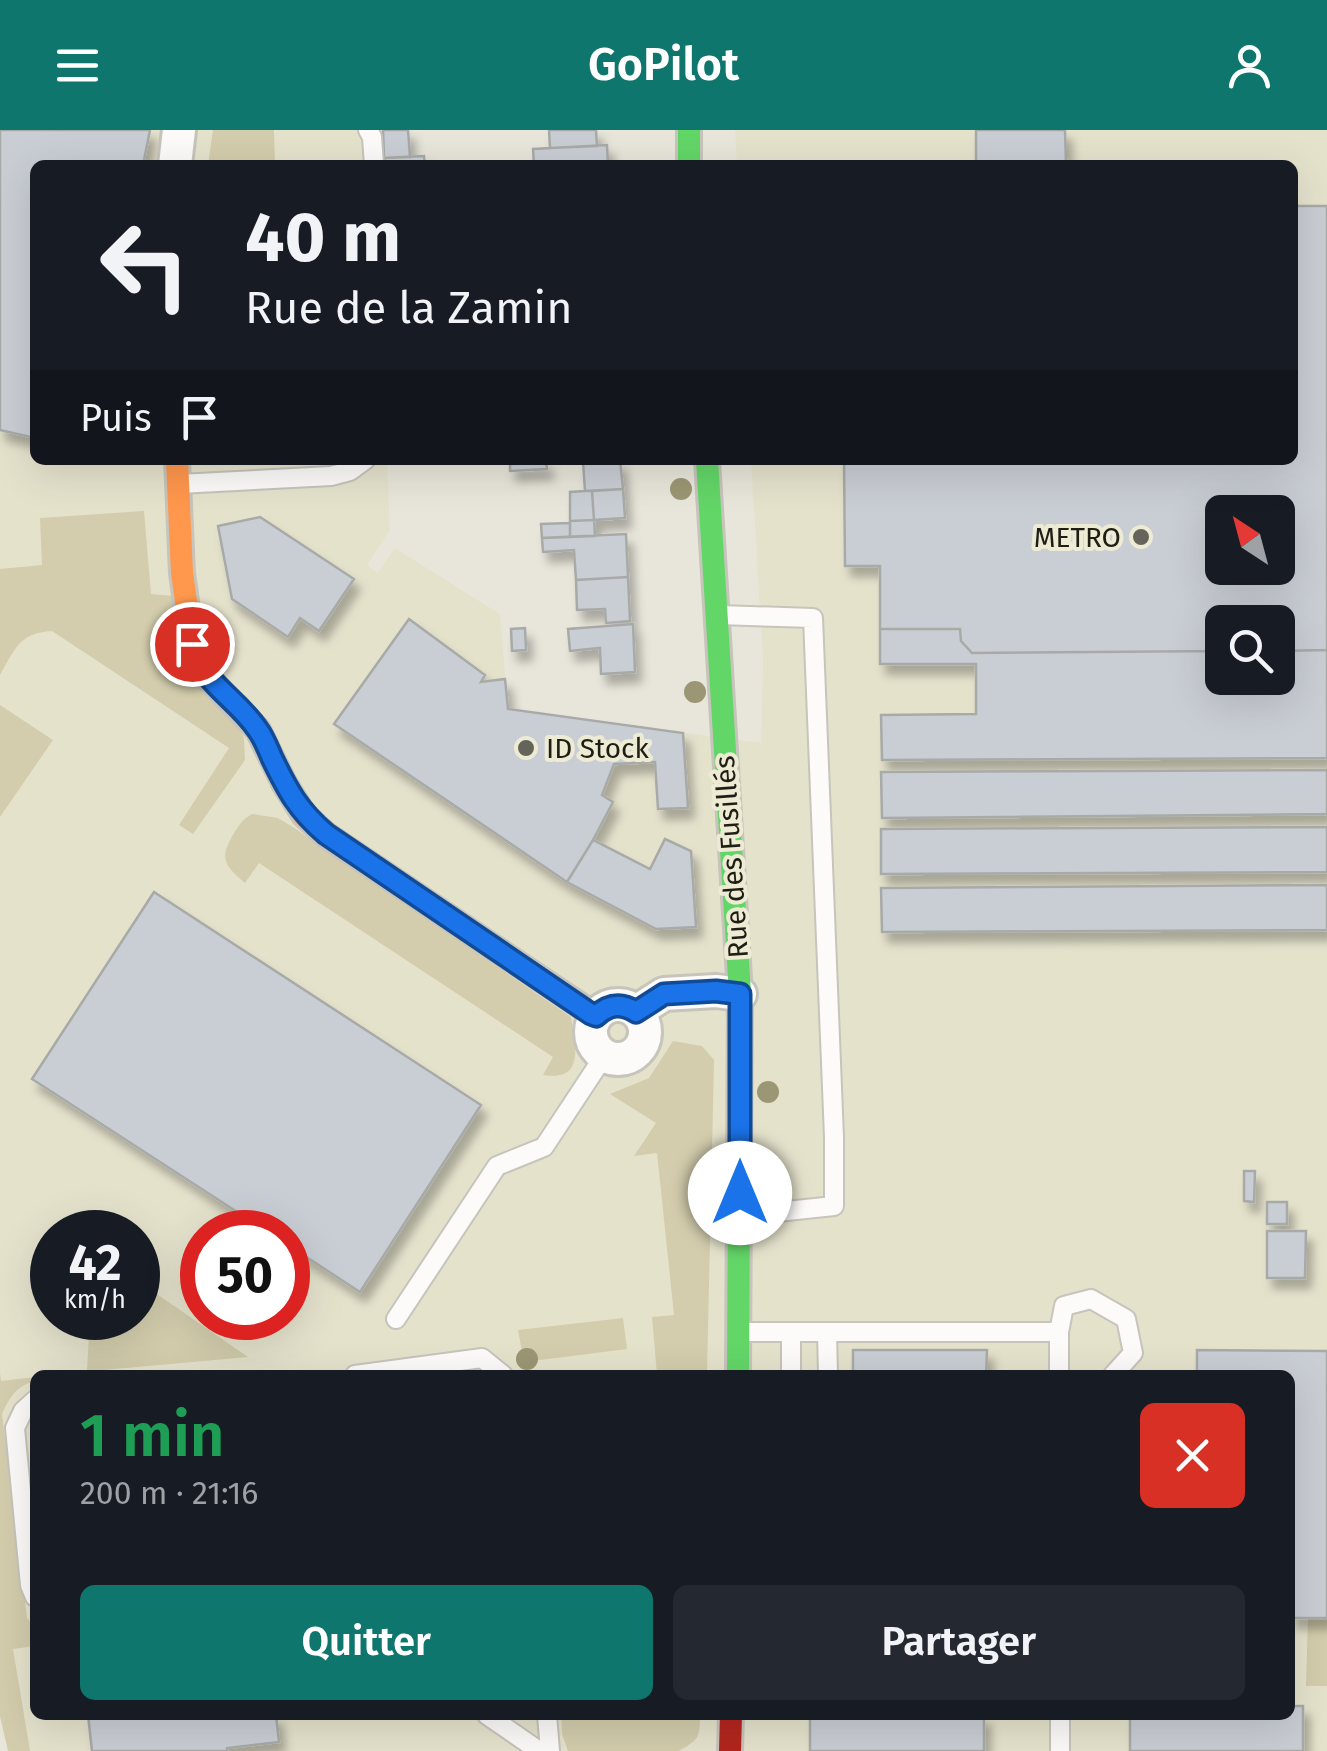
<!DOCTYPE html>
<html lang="fr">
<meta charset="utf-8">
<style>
:root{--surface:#171b24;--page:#242831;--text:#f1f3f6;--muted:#9ea1a6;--accent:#0f766e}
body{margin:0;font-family:"Fira Sans",sans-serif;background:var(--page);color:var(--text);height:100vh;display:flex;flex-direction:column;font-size:38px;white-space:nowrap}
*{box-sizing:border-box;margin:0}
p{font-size:32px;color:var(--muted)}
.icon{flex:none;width:55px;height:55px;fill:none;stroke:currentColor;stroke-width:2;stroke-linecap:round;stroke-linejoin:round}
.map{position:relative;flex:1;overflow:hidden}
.sheet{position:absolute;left:30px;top:1240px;width:1265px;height:350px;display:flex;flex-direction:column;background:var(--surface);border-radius:15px;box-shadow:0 10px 40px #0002}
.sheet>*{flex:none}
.top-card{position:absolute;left:30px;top:30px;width:1268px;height:305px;border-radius:15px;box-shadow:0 10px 40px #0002;background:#171b24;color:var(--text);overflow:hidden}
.needle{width:65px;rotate:324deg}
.fabs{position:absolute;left:1205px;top:365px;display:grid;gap:20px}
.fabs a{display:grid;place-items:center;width:90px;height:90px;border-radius:15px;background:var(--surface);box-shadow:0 10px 40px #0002;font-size:50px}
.speed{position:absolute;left:30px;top:1080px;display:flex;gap:20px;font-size:50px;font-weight:700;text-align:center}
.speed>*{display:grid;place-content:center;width:130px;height:130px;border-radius:50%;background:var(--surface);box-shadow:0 10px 40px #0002;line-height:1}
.speed small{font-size:25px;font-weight:400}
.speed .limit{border:15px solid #d22;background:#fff;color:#111}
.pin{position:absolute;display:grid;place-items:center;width:85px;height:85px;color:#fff;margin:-42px;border:5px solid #fff;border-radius:50%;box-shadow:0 2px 10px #0007}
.me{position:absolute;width:110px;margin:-55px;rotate:0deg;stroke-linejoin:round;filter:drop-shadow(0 0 8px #0008)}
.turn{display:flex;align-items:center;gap:35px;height:210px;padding:0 50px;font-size:45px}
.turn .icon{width:130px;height:130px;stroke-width:2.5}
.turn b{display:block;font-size:70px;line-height:85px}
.then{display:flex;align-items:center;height:95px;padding:0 50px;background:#0003;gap:20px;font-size:38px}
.round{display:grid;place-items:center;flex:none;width:105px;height:105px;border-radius:15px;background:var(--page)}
.head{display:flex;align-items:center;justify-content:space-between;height:170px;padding:0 50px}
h1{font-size:60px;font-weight:600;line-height:75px;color:#1e9e55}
.cta{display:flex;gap:20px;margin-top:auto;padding:20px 50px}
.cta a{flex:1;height:115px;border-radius:15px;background:var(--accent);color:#fff;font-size:40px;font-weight:600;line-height:115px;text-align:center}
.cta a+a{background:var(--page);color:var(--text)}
header{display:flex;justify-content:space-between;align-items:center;height:130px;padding:0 50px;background:var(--accent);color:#fff;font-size:45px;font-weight:600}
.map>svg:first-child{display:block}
</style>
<header><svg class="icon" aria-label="menu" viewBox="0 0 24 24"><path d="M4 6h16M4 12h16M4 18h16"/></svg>GoPilot<svg class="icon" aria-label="person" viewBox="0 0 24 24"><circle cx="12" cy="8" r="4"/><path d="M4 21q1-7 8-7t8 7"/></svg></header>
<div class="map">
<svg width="1327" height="1621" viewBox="0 0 1327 1621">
<defs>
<filter id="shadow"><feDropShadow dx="6" dy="10" stdDeviation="5" flood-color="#0004"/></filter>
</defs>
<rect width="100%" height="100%" fill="#e8e6da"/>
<path fill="#e5e2cc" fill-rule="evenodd" d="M0,0H374L376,35H35V330H387L390,400L367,435L378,443L395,418L500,484L508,579L761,613L763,531L751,330H1292V35H737L735,0H1327V1621H8L0,1586ZM1222,382H1278V438H1222ZM1222,492H1278V548H1222ZM52,1102H138V1188H52ZM202,1102H288V1188H202ZM35,1245H1290V1585H35Z"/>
<path fill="#d3cdad" d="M213,0H274L275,35H208Z
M144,381L151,464L173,466L244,608L245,630L193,704L179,695L229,618L52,501C19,503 15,519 0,545V439L42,435L40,388Z
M0,575L53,610L0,687Z
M252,684L278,688L293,697L571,887C575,914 586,952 543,945L553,927L259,733L245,753C222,734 220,727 234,703C240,694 243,689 252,684Z
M673,911L702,916L714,930L707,1245H657L652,1187L674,1185L657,1023L634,1026L656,993L610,964L649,948Z
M138,1151L248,1227L48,1245L87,1240L90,1188H138Z
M623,1188L627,1219L524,1232L518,1200Z
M0,1242L1,1251L35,1247V1251C16,1256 10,1267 2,1284L27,1488L35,1498V1516L13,1519L30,1621H8L0,1586Z
M1308,1488H1327V1556H1306Z
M561,1585H700C700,1608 699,1609 679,1621H568L562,1604Z"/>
<path fill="#c9ced4" stroke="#a8aaa8" stroke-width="2.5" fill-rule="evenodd" filter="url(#shadow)" d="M0,0H150L143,35H35V308L0,300Z
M383,0H408L410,27L384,28Z
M549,0H596L597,16L550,18Z
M976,0H1065L1066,35L976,34Z
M607,15L608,35H534L533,19Z
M424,26L425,35H385L384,28Z
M1292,76H1327V520L1278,521V492H1222V521L972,523L961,511L960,499H880V436H845L844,330H1292ZM1222,382H1278V438H1222Z
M510,330H546L547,339L510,341Z
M620,330L623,359L585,361L583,332Z
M623,359L625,388L594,390L592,361Z
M585,361H592L594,390L570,391V362Z
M260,387L354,449L319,501L300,488L288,507L232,469L218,396Z
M594,390L595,406L570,407V391Z
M570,393V407L542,408L541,394Z
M626,404L628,447L576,450L574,420L543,422L542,408Z
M628,447L630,491L606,493L605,479L577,480L576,450Z
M409,489L485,545L481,552L505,549L508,579L683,603L688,678L658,679L655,632L614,634L602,665L613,672L593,710L567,752L334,594Z
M633,494L635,542L601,544L600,518L570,521L568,499Z
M525,498L526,520L512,521L511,499Z
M880,499H960L961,511L972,523L1222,521V548H1278V521L1327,520V628L882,630L881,585L976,584V534H880Z
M1327,640V684L882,688L881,642Z
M1327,697V742L881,744V699Z
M665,709L691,721L696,797L656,799L567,752L593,710L650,739Z
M1327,755V800L882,802L881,758Z
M154,762L481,975L360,1162L288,1115V1102H268L32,949Z
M1244,1041H1255L1254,1072L1244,1071Z
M1267,1072H1287V1094H1267Z
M1267,1101H1306L1305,1148H1267Z
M853,1220H987L986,1245H853Z
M1197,1220L1327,1221V1488H1290V1245H1197Z
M1290,1576H1303V1621H1130V1585H1290Z
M88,1585H276L279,1612L227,1618V1621H92Z
M810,1585H984V1621H810Z"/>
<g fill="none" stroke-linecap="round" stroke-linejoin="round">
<g stroke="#c6c4bb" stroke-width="22">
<path id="lane" d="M368,0L372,7L374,35
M179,354L331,346L350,341L365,330
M719,485L813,488L834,1007V1076L740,1086
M396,1189L497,1036L544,1017L604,926
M740,1202H1059
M791,1202V1245
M827,1202L828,1245
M355,1245L482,1228L503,1245
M1059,1245V1202L1064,1176L1091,1169L1126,1189L1133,1223L1113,1245
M35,1270L23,1281L15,1298L30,1455L35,1467
M487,1585L539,1621
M547,1585L550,1621
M1060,1585V1621"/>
</g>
<g stroke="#c6c4bb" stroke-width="38">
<path id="street" d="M175,35L179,0
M591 902a27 27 0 1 1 54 0a27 27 0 1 1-54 0Z
M636,882L664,864L716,861L740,864"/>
</g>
<g stroke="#c6c4bb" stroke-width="28">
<path id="fast" d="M689,0V35
M707,330L740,864L738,1245"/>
</g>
<g stroke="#c6c4bb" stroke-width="28">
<path id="slow" d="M177,330L182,443L192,514L198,533L209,549L258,600L284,653L304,685L326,705L596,886"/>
</g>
<g stroke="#c6c4bb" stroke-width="28">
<path id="jam" d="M730,1621L731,1585"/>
</g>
<use href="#lane" stroke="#fcfbf9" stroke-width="18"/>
<use href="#street" stroke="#fcfbf9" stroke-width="32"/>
<use href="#fast" stroke="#63d668" stroke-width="22"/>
<use href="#slow" stroke="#ff974d" stroke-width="22"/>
<use href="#jam" stroke="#b3261e" stroke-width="22"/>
</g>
<g fill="#9b9673">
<circle cx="681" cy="359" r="11"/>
<circle cx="695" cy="562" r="11"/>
<circle cx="768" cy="962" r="11"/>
<circle cx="527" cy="1229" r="11"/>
</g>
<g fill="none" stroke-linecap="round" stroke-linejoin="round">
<g stroke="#114b97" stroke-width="25">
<path id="route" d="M192,514C205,557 235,566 258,600C264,608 268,619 272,628C288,661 298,680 326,704L591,884L596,886C609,874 622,873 636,882L664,864L716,861L740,864V1063"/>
</g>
<use href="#route" stroke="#1a73e8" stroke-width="18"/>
</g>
<g fill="#65645a" stroke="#eeebd4" stroke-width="4">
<circle cx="1141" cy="407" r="10"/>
<circle cx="526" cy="618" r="10"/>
</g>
<g text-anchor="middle" stroke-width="8" stroke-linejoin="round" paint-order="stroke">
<g font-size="28" fill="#1f1e15" stroke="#eeebd4" text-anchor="end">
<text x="1121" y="417">METRO</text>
<text x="546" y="628" text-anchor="start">ID Stock</text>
</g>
<g font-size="28" fill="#1f1e15" stroke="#eeebd4">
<text transform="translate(731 727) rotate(-94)" y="10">Rue des Fusillés</text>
</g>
</g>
</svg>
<div class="fabs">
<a><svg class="needle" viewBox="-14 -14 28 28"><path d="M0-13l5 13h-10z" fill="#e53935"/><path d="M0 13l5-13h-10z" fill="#9ea1a6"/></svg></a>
<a><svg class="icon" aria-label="search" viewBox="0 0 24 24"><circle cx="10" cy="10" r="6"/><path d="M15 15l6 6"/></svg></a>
</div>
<div class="speed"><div>42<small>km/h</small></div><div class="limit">50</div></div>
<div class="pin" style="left:192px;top:514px;background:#d93025"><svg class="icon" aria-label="arrive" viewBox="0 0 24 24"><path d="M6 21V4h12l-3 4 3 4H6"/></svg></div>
<svg class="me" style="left:740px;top:1063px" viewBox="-20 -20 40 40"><circle r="19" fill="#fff"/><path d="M0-13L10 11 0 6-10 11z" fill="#1a73e8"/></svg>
<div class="top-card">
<div class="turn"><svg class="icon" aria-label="left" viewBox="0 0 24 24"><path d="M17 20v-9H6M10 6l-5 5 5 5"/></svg><div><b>40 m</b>Rue de la Zamin</div></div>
<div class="then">Puis<svg class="icon" aria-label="arrive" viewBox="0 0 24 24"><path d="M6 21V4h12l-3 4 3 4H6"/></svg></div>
</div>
<section class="sheet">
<div class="head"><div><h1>1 min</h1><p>200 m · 21:16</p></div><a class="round" style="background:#d93025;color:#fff"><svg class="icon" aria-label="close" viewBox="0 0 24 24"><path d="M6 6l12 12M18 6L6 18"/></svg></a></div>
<div class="cta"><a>Quitter</a><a>Partager</a></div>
</section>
</div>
